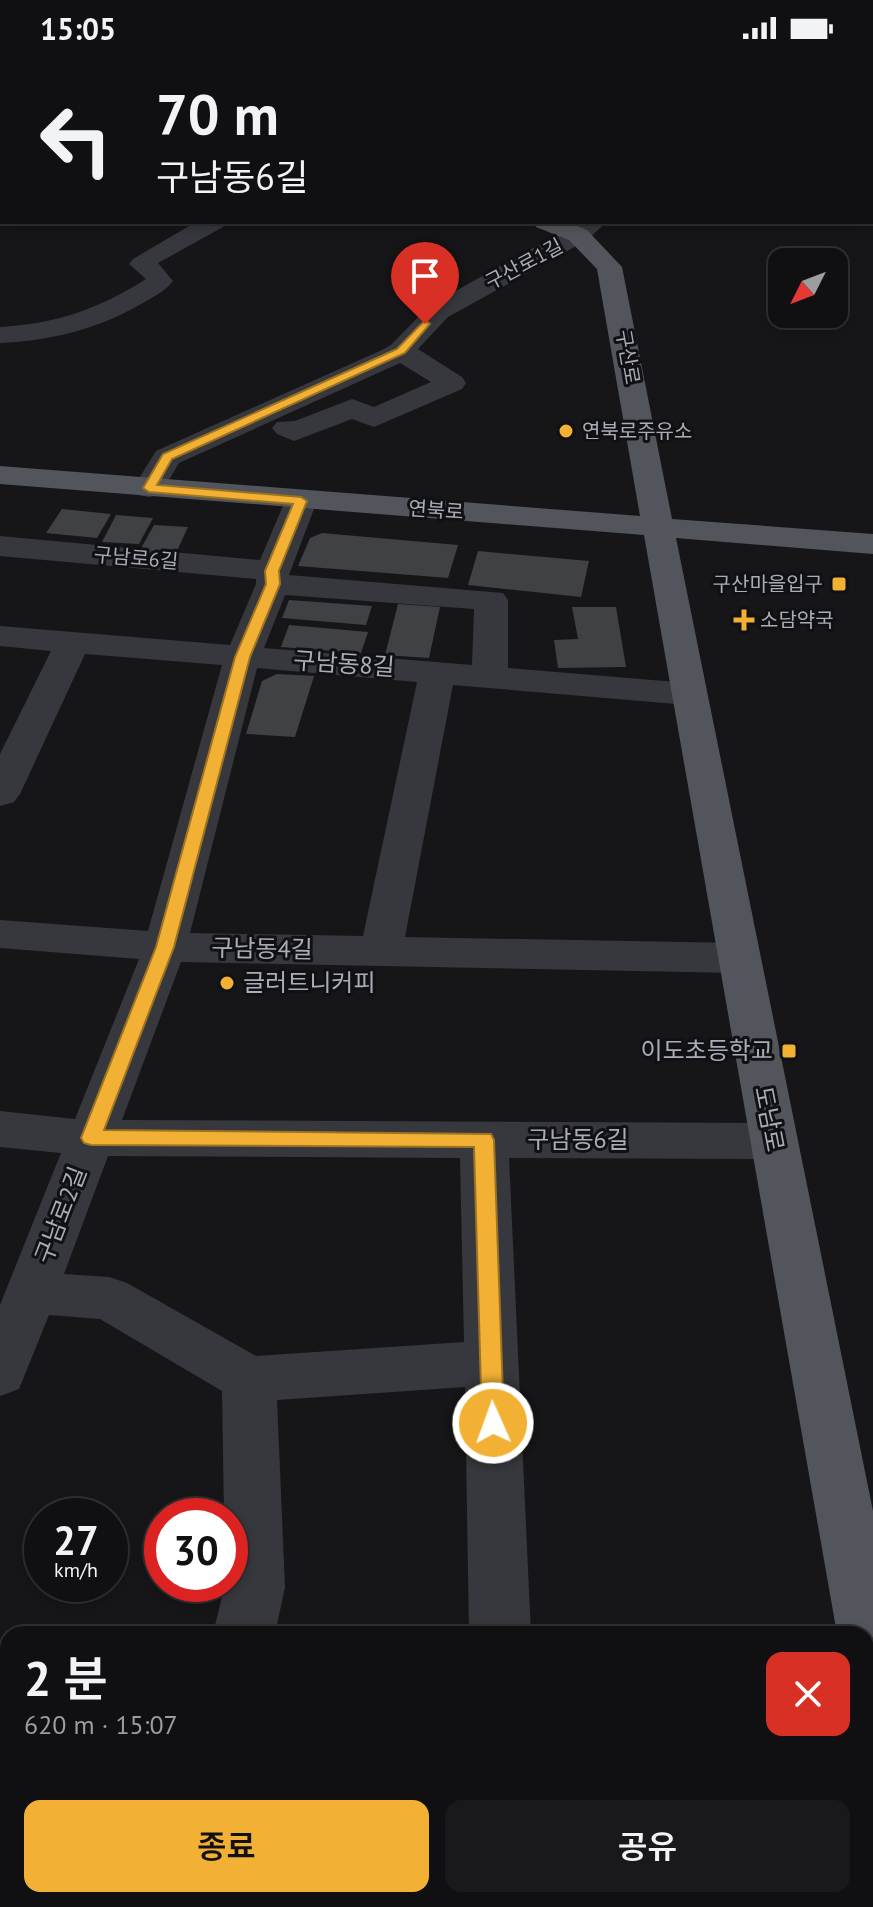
<!DOCTYPE html>
<html lang="ko">
<meta charset="utf-8">
<style>
:root{--surface:#101012;--page:#19191b;--text:#f1f3f6;--muted:#9c9d9f;--line:#303032;--accent:#f2b134}
body{margin:0;font-family:"PT Sans","Noto Sans KR",sans-serif;background:var(--page);color:var(--text);height:100vh;display:flex;flex-direction:column;font-size:30px;white-space:nowrap}
*{box-sizing:border-box;margin:0}
p{font-size:26px;color:var(--muted)}
.icon{flex:none;width:44px;height:44px;fill:none;stroke:currentColor;stroke-width:2;stroke-linecap:round;stroke-linejoin:round}
.map{position:relative;flex:1;overflow:hidden}
.sheet{position:absolute;left:0px;top:1570px;width:874px;height:282px;display:flex;flex-direction:column;background:var(--surface);border-radius:24px 24px 0 0;box-shadow:0 4px 12px #0003,0 0 0 2px var(--line)}
.sheet>*{flex:none}
.banner{position:absolute;left:0px;top:0px;width:874px;height:168px;box-shadow:0 4px 12px #0003,0 0 0 2px var(--line);background:#101012;color:var(--text);overflow:hidden}
.needle{width:52px;rotate:228deg}
.fabs{position:absolute;left:768px;top:192px;display:grid;gap:16px}
.fabs a{display:grid;place-items:center;width:80px;height:80px;border-radius:16px;background:var(--surface);box-shadow:0 4px 12px #0003,0 0 0 2px var(--line);font-size:40px}
.speed{position:absolute;left:24px;top:1442px;display:flex;gap:16px;font-size:40px;font-weight:700;text-align:center}
.speed>*{display:grid;place-content:center;width:104px;height:104px;border-radius:50%;background:var(--surface);box-shadow:0 4px 12px #0003,0 0 0 2px var(--line);line-height:1}
.speed small{font-size:20px;font-weight:400}
.speed .limit{border:12px solid #d22;background:#fff;color:#111}
.pin{position:absolute;display:grid;place-items:center;width:68px;height:68px;color:#fff;margin:-82px -34px;border-radius:50% 50% 50% 0;rotate:-45deg;box-shadow:0 0 8px #0007}
.pin .icon{rotate:45deg}
.me{position:absolute;width:88px;margin:-44px;rotate:358deg;stroke-linejoin:round;filter:drop-shadow(0 0 6px #0008)}
.turn{display:flex;align-items:center;gap:28px;height:168px;padding:0 24px;font-size:36px}
.turn .icon{width:104px;height:104px;stroke-width:2.5}
.turn b{display:block;font-size:56px;line-height:68px}
.round{display:grid;place-items:center;flex:none;width:84px;height:84px;border-radius:16px;background:var(--page)}
.overview{display:flex;align-items:center;justify-content:space-between;height:136px;padding:0 24px}
h1{font-size:48px;font-weight:600;line-height:60px}
.button{display:flex;gap:16px;margin-top:auto;padding:16px 24px}
.button a{flex:1;height:92px;border-radius:16px;background:var(--accent);color:#111;font-size:32px;font-weight:600;line-height:92px;text-align:center}
.button a+a{background:var(--page);color:var(--text)}
.status{display:flex;justify-content:space-between;align-items:center;height:56px;padding:0 40px;background:var(--surface);direction:ltr}
.status svg{height:22px;fill:currentColor}
.map>svg:first-child{display:block}
</style>
<div class="status"><b>15:05</b><svg viewBox="0 0 49 12"><path d="M0 12V9h3v3zM5 12V6h3v6zM10 12V3h3v9zM15 12V0h3v12zM26 1h20v11H26zM47 4h2v5h-2z"/></svg></div>
<div class="map">
<svg width="873" height="1851" viewBox="0 0 873 1851">
<rect width="100%" height="100%" fill="#161618"/>
<path fill="#222225" d="M58,0H398L392,2Z"/>
<path fill="#404145" d="M62,453L111,458L97,482L46,477Z
M116,459L153,462L139,488L102,486Z
M154,469L188,471L176,497L140,494Z
M322,477L458,489L448,522L298,510L310,482Z
M478,495L589,505L581,541L468,529Z
M289,544L372,550L366,569L282,562Z
M398,548L440,551L429,602L385,599Z
M572,551H616L626,611L558,612L554,584L578,583Z
M289,569L368,576L361,597L281,591Z
M277,618L314,620L295,681L246,678L262,625Z"/>
<g fill="none" stroke-linecap="round" stroke-linejoin="round">
<path fill="#37383d" fill-rule="evenodd" d="M130,0H153L129,2Z
M584,0H608L583,2Z
M645,0H665V2H645Z
M835,0H862L863,2H836Z
M873,50V63H872V50Z
M2,91V105L0,106V92Z
M0,138H2V152H0Z
M196,166H226L223,171L158,207L173,225C166,235 153,241 143,247C98,273 51,285 0,287V271C55,268 99,253 146,223L129,208L133,203Z
M580,166H607L587,184L448,261L418,293L462,321L466,327L462,333L374,371L352,363L294,385L277,378L272,372L277,366L295,365L352,343L374,351L431,326L400,307L179,407L160,439L149,441L138,439L133,432L156,395L382,294L391,289L430,249Z
M301,436L312,438L317,445L289,519L503,537L508,544V612L688,627L701,630L706,638L701,646L688,649L453,629L405,881L738,887L753,892L760,902L753,912L738,917L181,906L122,1064L773,1067L790,1072L797,1085L790,1098L773,1103L509,1102L531,1578H469L465,1331L277,1344L285,1531L275,1578H213L225,1528H230V1460H224L222,1335L100,1263L49,1259L19,1333L0,1340V1249L61,1097L0,1091V1055L75,1063L139,903L0,892V864L148,875L222,609L85,598L20,738L14,746L0,750V698L51,595L0,590V570L230,589L256,528V523L0,500V480L260,504L285,445L290,438ZM285,539L474,553L472,609L264,592ZM257,612L417,626L363,880L190,877ZM108,1100L460,1102L464,1286L256,1300L127,1227L109,1221L64,1218Z
M149,1844H217L215,1851H147Z
M474,1844H542V1851H474Z"/>
<path fill="#53555c" fill-rule="evenodd" d="M0,83H2V97H0Z
M533,166H567L587,174L622,211L672,463L873,478V498L676,482L873,1455V1638L866,1635V1578H837L644,479L0,428V410L640,460L597,213L569,184L536,171Z"/>
</g>
<path fill="#f2b134" stroke="#9d7322" stroke-width="2" d="M425,264L430,268L405,297L172,403L157,429L301,441L307,445L279,515L280,528L250,601L174,891L104,1074L491,1078L494,1084L504,1367L501,1374L493,1377L485,1374L482,1367L474,1091L91,1089L84,1087L81,1082L156,891L235,601L266,528L265,515L293,448L149,436L143,432L163,398L388,297L397,293Z"/>
<g fill="#f2b134" stroke="#111113" stroke-width="3">
<circle cx="566" cy="375" r="8"/>
<rect x="831" y="520" width="16" height="16" rx="4"/>
<path d="M740 552h8v8h8v8h-8v8h-8v-8h-8v-8h8z"/>
<circle cx="227" cy="927" r="8"/>
<rect x="781" y="987" width="16" height="16" rx="4"/>
</g>
<g text-anchor="middle" stroke-width="6" stroke-linejoin="round" paint-order="stroke">
<g font-size="20" fill="#a8adb8" stroke="#111113">
<text transform="translate(524 208) rotate(-28)" y="7">구산로1길</text>
<text transform="translate(628 301) rotate(80)" y="7">구산로</text>
<text transform="translate(436 454) rotate(4)" y="7">연북로</text>
<text transform="translate(136 502) rotate(5)" y="7">구남로6길</text>
</g>
<g font-size="20" fill="#a8adb8" stroke="#111113" text-anchor="start">
<text x="582" y="382">연북로주유소</text>
<text x="823" y="535" text-anchor="end">구산마을입구</text>
<text x="760" y="571">소담약국</text>
</g>
<g font-size="24" fill="#a8adb8" stroke="#111113">
<text transform="translate(344 608) rotate(4)" y="8">구남동8길</text>
<text transform="translate(262 893) rotate(1)" y="8">구남동4길</text>
<text transform="translate(769 1063) rotate(79)" y="8">도남로</text>
<text x="578" y="1092">구남동6길</text>
<text transform="translate(61 1159) rotate(-69)" y="8">구남로2길</text>
</g>
<g font-size="24" fill="#a8adb8" stroke="#111113" text-anchor="start">
<text x="243" y="935">글러트니커피</text>
<text x="773" y="1003" text-anchor="end">이도초등학교</text>
</g>
</g>
</svg>
<div class="fabs">
<a><svg class="needle" viewBox="-14 -14 28 28"><path d="M0-13l5 13h-10z" fill="#e53935"/><path d="M0 13l5-13h-10z" fill="#9c9d9f"/></svg></a>
</div>
<div class="speed"><div>27<small>km/h</small></div><div class="limit">30</div></div>
<div class="pin" style="left:425px;top:268px;background:#d93025"><svg class="icon" aria-label="arrive" viewBox="0 0 24 24"><path d="M6 21V4h12l-3 4 3 4H6"/></svg></div>
<svg class="me" style="left:493px;top:1367px" viewBox="-20 -20 40 40"><circle r="17" fill="#f2b134" stroke="#fff" stroke-width="3"/><path d="M0-11L8 9 0 5-8 9z" fill="#fff"/></svg>
<div class="banner">
<div class="turn"><svg class="icon" aria-label="left" viewBox="0 0 24 24"><path d="M17 20v-9H6M10 6l-5 5 5 5"/></svg><div><b>70 m</b>구남동6길</div></div>
</div>
<section class="sheet">
<div class="overview"><div><h1>2 분</h1><p>620 m · 15:07</p></div><a class="round" style="background:#d93025;color:#fff"><svg class="icon" aria-label="close" viewBox="0 0 24 24"><path d="M6 6l12 12M18 6L6 18"/></svg></a></div>
<div class="button"><a>종료</a><a>공유</a></div>
</section>
</div>
